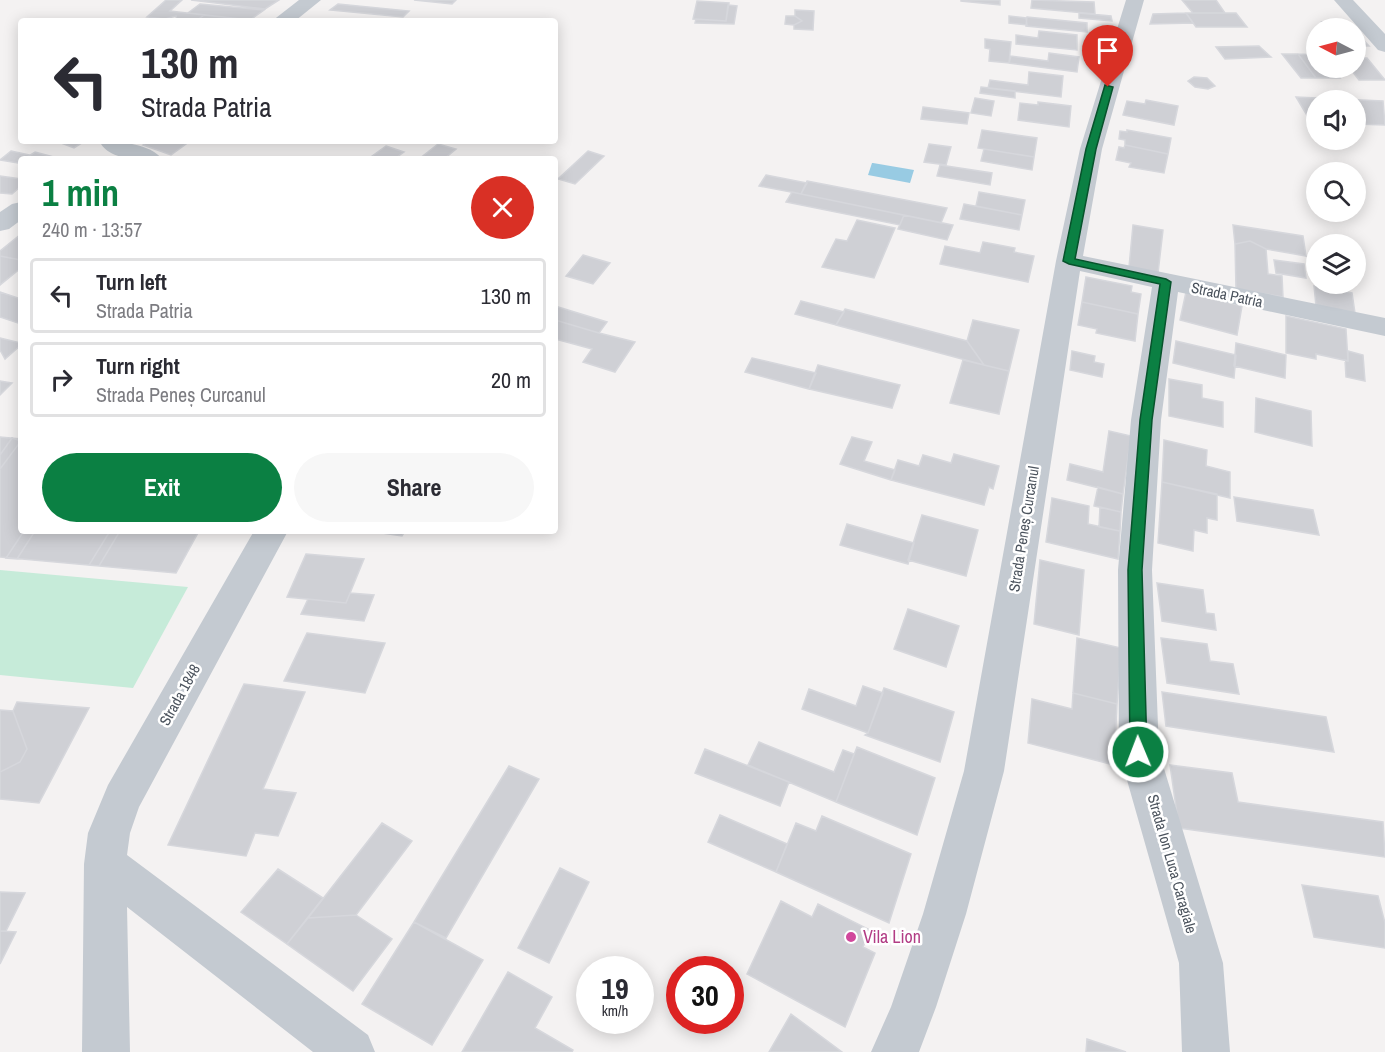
<!DOCTYPE html>
<meta charset="utf-8">
<style>
:root{--surface:#fff;--page:#f7f7f7;--text:#2b2b33;--muted:#7c7c81;--line:#e1e1e2;--accent:#0b8043}
body{margin:0;font-family:"Archivo Narrow",sans-serif;background:var(--page);color:var(--text);height:100vh;display:flex;flex-direction:column;font-size:22px;white-space:nowrap}
*{box-sizing:border-box;margin:0}
p{font-size:20px;color:var(--muted)}
.icon{flex:none;width:33px;height:33px;fill:none;stroke:currentColor;stroke-width:2;stroke-linecap:round;stroke-linejoin:round}
.map{position:relative;flex:1;overflow:hidden}
.side{position:absolute;left:18px;top:156px;width:540px;height:378px;display:flex;flex-direction:column;background:var(--surface);border-radius:6px;box-shadow:0 3px 15px #0003}
.side>*{flex:none}
.banner{position:absolute;left:18px;top:18px;width:540px;height:126px;border-radius:6px;box-shadow:0 3px 15px #0003;background:#fff;color:var(--text);overflow:hidden}
.needle{width:39px;rotate:276deg}
.buttons{position:absolute;left:1306px;top:18px;display:grid;gap:12px}
.buttons a{display:grid;place-items:center;width:60px;height:60px;border-radius:50%;background:var(--surface);box-shadow:0 3px 15px #0003;font-size:30px}
.speed{position:absolute;left:576px;top:956px;display:flex;gap:12px;font-size:30px;font-weight:700;text-align:center}
.speed>*{display:grid;place-content:center;width:78px;height:78px;border-radius:50%;background:var(--surface);box-shadow:0 3px 15px #0003;line-height:1}
.speed small{font-size:15px;font-weight:400}
.speed .limit{border:9px solid #d22;background:#fff;color:#111}
.pin{position:absolute;display:grid;place-items:center;width:51px;height:51px;color:#fff;margin:-62px -26px;border-radius:50% 50% 50% 0;rotate:-45deg;box-shadow:0 0 6px #0007}
.pin .icon{rotate:45deg}
.me{position:absolute;width:66px;margin:-33px;rotate:359deg;stroke-linejoin:round;filter:drop-shadow(0 0 4px #0008)}
.turn{display:flex;align-items:center;gap:21px;height:126px;padding:0 24px;font-size:27px}
.turn .icon{width:78px;height:78px;stroke-width:2.5}
.turn b{display:block;font-size:42px;line-height:51px}
.round{display:grid;place-items:center;flex:none;width:63px;height:63px;border-radius:32px;background:var(--page)}
.overview{display:flex;align-items:center;justify-content:space-between;height:102px;padding:0 24px}
h1{font-size:36px;font-weight:800;line-height:45px;color:var(--accent)}
.button{display:flex;gap:12px;margin-top:auto;padding:12px 24px}
.button a{flex:1;height:69px;border-radius:36px;background:var(--accent);color:#fff;font-size:24px;font-weight:800;line-height:69px;text-align:center}
.button a+a{background:var(--page);color:var(--text)}
ul{padding:0;list-style:none}
li{display:flex;align-items:center;gap:18px;height:75px;margin:0 12px 9px;padding:0 12px;border:3px solid var(--line);border-radius:6px}
li div{flex:1}
li b{display:block;font-size:22px}
li em{font-style:normal}
.map>svg:first-child{display:block}
</style>
<div class="map">
<svg width="1385" height="1052" viewBox="0 0 1385 1052">
<rect width="100%" height="100%" fill="#f4f2f2"/>
<path fill="#c6ebd9" d="M0,570L188,587L133,688L0,675Z"/>
<path fill="#98cbe3" d="M872,163H873L914,170L910,183L868,175Z"/>
<path fill="#cfd0d5" stroke="#d6d7dc" stroke-width="1.5" d="M166,0H182L170,11L204,15L196,21H177L176,16L165,19L147,17Z
M191,0H279L265,9Z
M414,0H456L452,4Z
M961,0H1000V5L961,1Z
M1032,0L1094,2L1095,14L1031,8Z
M1182,0H1216L1225,13H1193Z
M697,1L729,3L726,21L693,19Z
M200,4L264,10L250,20L188,13Z
M338,4L409,11L403,17L330,10Z
M728,5L737,6L734,24L695,23L696,19L726,21Z
M795,10L814,11L813,30L794,29V25L802,21L795,16Z
M1079,13L1111,16L1112,21L1079,18Z
M1186,13H1236L1247,27H1196Z
M1186,13L1193,23L1150,24L1153,14Z
M204,15L232,18L228,21H196Z
M786,16H795L802,21L794,25L785,24Z
M1009,16L1026,18L1027,25L1009,23Z
M1027,17L1087,23V32L1026,26Z
M1346,21L1352,28H1329L1322,22Z
M1039,31L1077,35V50L1016,44V35L1038,38Z
M1356,32L1369,46H1356Z
M985,39L1011,42L1009,63L989,61L990,49L985,48Z
M1259,46L1271,57L1225,59L1216,47Z
M1049,53L1079,57L1077,72L1009,63L1011,56L1048,61Z
M1282,54H1298L1316,78H1301Z
M1298,54L1317,55V68H1356V58H1367L1385,80H1359L1352,71H1334L1340,78H1316Z
M1029,72L1063,76L1061,97L988,88L990,80L1028,85Z
M1194,77L1207,78L1215,86L1208,89L1195,87L1188,81Z
M981,87L1015,91V98L980,93Z
M1296,97L1383,101L1385,125L1356,124V100H1317V123L1311,122Z
M975,98L994,101L991,116L971,113Z
M1146,100L1178,106L1174,125L1123,115L1127,101L1145,104Z
M1038,102L1071,106L1069,127L1018,120L1020,103L1038,105Z
M923,107L969,113L967,124L921,119Z
M982,130L1037,138L1034,157L978,148Z
M1127,130L1171,138L1168,154L1125,145V140L1119,139L1120,131L1127,132Z
M56,141H85L74,148Z
M149,141H176L186,144L171,155L143,145Z
M438,144L456,149L444,159H419Z
M929,144L951,147L946,165L924,162Z
M1125,145L1168,154L1164,173L1129,167L1131,163L1116,160L1119,147L1124,148Z
M386,146L404,152L394,159H368Z
M984,149L1034,157L1032,170L981,161Z
M11,151L30,155L18,163L0,160Z
M588,151L604,156L575,184L558,179Z
M35,152L61,159H24Z
M940,165L992,173L990,185L937,176Z
M766,175L807,183L801,194L759,186Z
M0,176L21,179V186L12,194L0,193Z
M807,181L947,208L941,223L801,194Z
M792,192L801,194L904,215L900,225L786,202Z
M979,192L1025,200L1022,215L976,206Z
M964,204L1022,215L1019,230L960,219Z
M904,215L953,225L947,240L898,229Z
M857,220L895,228L874,278L822,267L836,239L847,241Z
M1133,225L1163,230L1158,273L1129,267Z
M1233,225L1303,236L1306,256L1266,249L1250,241L1235,244Z
M21,234V260L0,256V251Z
M1250,241L1266,249L1268,274L1282,276L1283,297L1236,289L1235,244Z
M983,242L1015,248L1014,252L1034,256L1028,282L940,264L945,246L980,253Z
M583,255L610,263L593,284L566,276Z
M0,256L21,260V268L0,285Z
M1274,260L1304,264L1306,278L1276,273Z
M1086,277L1132,286L1131,292L1141,294L1138,314L1082,302Z
M1314,286L1352,293L1355,313L1316,306Z
M0,292L21,299V321L18,323L0,317Z
M1186,292L1242,306L1237,335L1180,320Z
M801,301L844,312L836,325L795,314Z
M1082,302L1138,314L1135,341L1096,333L1097,329L1078,325Z
M555,306L607,322L599,333L555,320Z
M845,309L967,341L984,365L836,325Z
M1286,316L1346,329L1348,361L1316,354V359L1286,353Z
M555,320L599,333L635,342L615,372L583,362L592,349L555,339Z
M973,320L1019,330L1009,371L984,365L967,341Z
M0,338L21,343V345L5,359L0,350Z
M1176,341L1236,355L1234,378L1173,363Z
M1236,343L1286,355L1285,378L1234,366Z
M1072,351L1095,356L1094,362L1104,364L1102,377L1070,370Z
M1348,351L1363,355L1365,381L1346,377L1345,360L1348,361Z
M752,358L816,373L809,389L745,372Z
M963,360L1009,371L999,414L950,403Z
M818,365L900,385L892,408L809,389Z
M1169,379L1202,385V398L1223,402V427L1169,416Z
M0,381L12,383L0,395Z
M1256,398L1311,411L1312,446L1255,432Z
M1109,431L1131,436L1123,494L1067,480L1070,464L1103,472Z
M0,437L21,439V531H199L176,573L0,557Z
M852,437L872,442L864,461L895,470L891,480L840,464Z
M12,438L21,441L0,469V455Z
M1164,440L1207,450L1206,466L1230,472V498L1162,482Z
M954,454L999,466L993,489L989,487L984,505L891,480L898,460L919,466L923,455L951,463Z
M1162,482L1217,494V520L1207,518V533L1194,530L1193,551L1158,543Z
M1098,487L1123,494L1121,512L1094,506Z
M1234,497L1313,510L1319,535L1237,521Z
M1052,498L1089,506L1088,524L1120,531L1118,559L1046,542Z
M1100,507L1121,512L1120,531L1099,527Z
M922,515L978,530L966,576L908,560Z
M847,524L914,543L908,564L840,545Z
M24,531H35L17,559L6,558Z
M110,531H120L99,566L89,565Z
M368,531H405L402,536Z
M306,554L364,559L346,603L287,597Z
M1040,560L1084,570L1079,635L1034,624Z
M1157,583L1203,590L1206,613L1214,614L1216,630L1162,621Z
M350,593L374,595L364,621L301,614L308,599L346,603Z
M908,609L959,626L946,667L894,649Z
M307,633L385,643L365,693L284,681Z
M1077,638L1121,648L1117,704L1073,693Z
M1161,638L1207,644L1210,661L1233,664L1239,694L1167,683Z
M244,684L305,692L263,789L296,793L278,836L255,833L246,856L168,845Z
M863,686L883,693L868,733L802,709L809,689L856,706Z
M884,688L954,712L940,762L865,735L868,733Z
M1162,692L1326,717L1334,752L1166,726Z
M1073,693L1117,704L1114,765L1028,743L1032,699L1072,709Z
M17,702L89,708L39,803L0,799V772L20,762L27,749L13,711Z
M0,710L13,711L27,749L20,762L0,772Z
M759,742L834,772L843,750L854,754L836,802L748,765Z
M857,747L935,778L917,835L836,802Z
M705,749L789,782L780,806L695,773Z
M1170,765L1232,773L1238,802L1383,822L1385,857L1179,828Z
M509,766L539,779L446,938L414,922Z
M720,815L787,844L776,872L708,842Z
M822,816L911,854L889,923L776,872L796,823L816,831Z
M382,823L412,841L356,915L308,918Z
M560,868L589,882L549,963L518,948Z
M278,869L323,898L287,944L241,912Z
M1302,885L1378,896L1385,923V948L1314,937Z
M0,892L25,893L6,931H0Z
M781,901L812,917L818,904L870,930L863,947L875,953L845,1027L747,974Z
M356,915L392,939L353,991L287,944L308,918Z
M414,922L483,960L432,1045L362,1004Z
M0,931L16,932L0,964Z
M508,972L552,997L535,1028L573,1050L572,1052H462Z
M791,1014L842,1052H769Z
M1087,1039L1126,1052H1086Z"/>
<g fill="none" stroke-linecap="round" stroke-linejoin="round">
<path fill="#c4cad1" fill-rule="evenodd" d="M299,0H321L295,21H272Z
M1126,0H1144L1102,149L1083,256L1385,318V336L1178,292L1161,420L1152,570L1159,752L1223,963L1230,1052H1182L1179,963L1119,752L1118,570L1131,420L1152,287L1080,271L1004,771L966,914L936,1007L919,1052H871L891,1007L923,914L964,771L1056,261L1080,149Z
M1334,0H1353L1385,34V52L1378,50Z
M103,141C119,141 151,144 162,159C143,159 113,162 101,144Z
M21,202V220L9,229L0,231V212L12,204Z
M254,531H288L139,807L130,833L127,855L368,1035L375,1052H313L127,907L130,1052H82L84,864L88,833L108,785Z"/>
</g>
<path fill="#0b8043" stroke="#07532c" stroke-width="1.5" d="M1105,85L1113,87L1096,149L1075,259L1166,279L1171,282L1152,420L1142,570L1147,752L1144,758L1138,760L1133,758L1130,752L1128,570L1140,420L1160,284L1069,264L1063,261L1086,149Z"/>
<circle fill="#d1479c" stroke="#fff" stroke-width="2" cx="851" cy="937" r="6"/>
<g text-anchor="middle" stroke-width="5" stroke-linejoin="round" paint-order="stroke">
<g font-size="15" fill="#4b535d" stroke="#fff">
<text transform="translate(1227 295) rotate(12)" y="5">Strada Patria</text>
<text transform="translate(1024 529) rotate(-81)" y="5">Strada Peneș Curcanul</text>
<text transform="translate(180 695) rotate(-61)" y="5">Strada 1848</text>
<text transform="translate(1172 864) rotate(74)" y="5">Strada Ion Luca Caragiale</text>
</g>
<g font-size="18" fill="#b23c85" stroke="#fff" text-anchor="start">
<text x="863" y="943">Vila Lion</text>
</g>
</g>
</svg>
<div class="buttons">
<a><svg class="needle" viewBox="-14 -14 28 28"><path d="M0-13l5 13h-10z" fill="#e53935"/><path d="M0 13l5-13h-10z" fill="#7c7c81"/></svg></a>
<a><svg class="icon" aria-label="sound" viewBox="0 0 24 24"><path d="M4 9h4l5-4v14l-5-4H4zM17 9q2 3 0 6"/></svg></a>
<a><svg class="icon" aria-label="search" viewBox="0 0 24 24"><circle cx="10" cy="10" r="6"/><path d="M15 15l6 6"/></svg></a>
<a><svg class="icon" aria-label="layers" viewBox="0 0 24 24"><path d="M12 4l9 5-9 5-9-5zM3 14l9 5 9-5"/></svg></a>
</div>
<div class="speed"><div>19<small>km/h</small></div><div class="limit">30</div></div>
<div class="pin" style="left:1108px;top:87px;background:#d93025"><svg class="icon" aria-label="arrive" viewBox="0 0 24 24"><path d="M6 21V4h12l-3 4 3 4H6"/></svg></div>
<svg class="me" style="left:1138px;top:752px" viewBox="-20 -20 40 40"><circle r="17" fill="#0b8043" stroke="#fff" stroke-width="3"/><path d="M0-11L8 9 0 5-8 9z" fill="#fff"/></svg>
<div class="banner">
<div class="turn"><svg class="icon" aria-label="left" viewBox="0 0 24 24"><path d="M17 20v-9H6M10 6l-5 5 5 5"/></svg><div><b>130 m</b>Strada Patria</div></div>
</div>
<section class="side">
<div class="overview"><div><h1>1 min</h1><p>240 m · 13:57</p></div><a class="round" style="background:#d93025;color:#fff"><svg class="icon" aria-label="close" viewBox="0 0 24 24"><path d="M6 6l12 12M18 6L6 18"/></svg></a></div>
<ul>
<li><svg class="icon" aria-label="left" viewBox="0 0 24 24"><path d="M17 20v-9H6M10 6l-5 5 5 5"/></svg><div><b>Turn left</b><p>Strada Patria</p></div><em>130 m</em></li>
<li><svg class="icon" aria-label="right" viewBox="0 0 24 24"><path d="M7 20v-9h11M14 6l5 5-5 5"/></svg><div><b>Turn right</b><p>Strada Peneș Curcanul</p></div><em>20 m</em></li>
</ul>
<div class="button"><a>Exit</a><a>Share</a></div>
</section>
</div>
